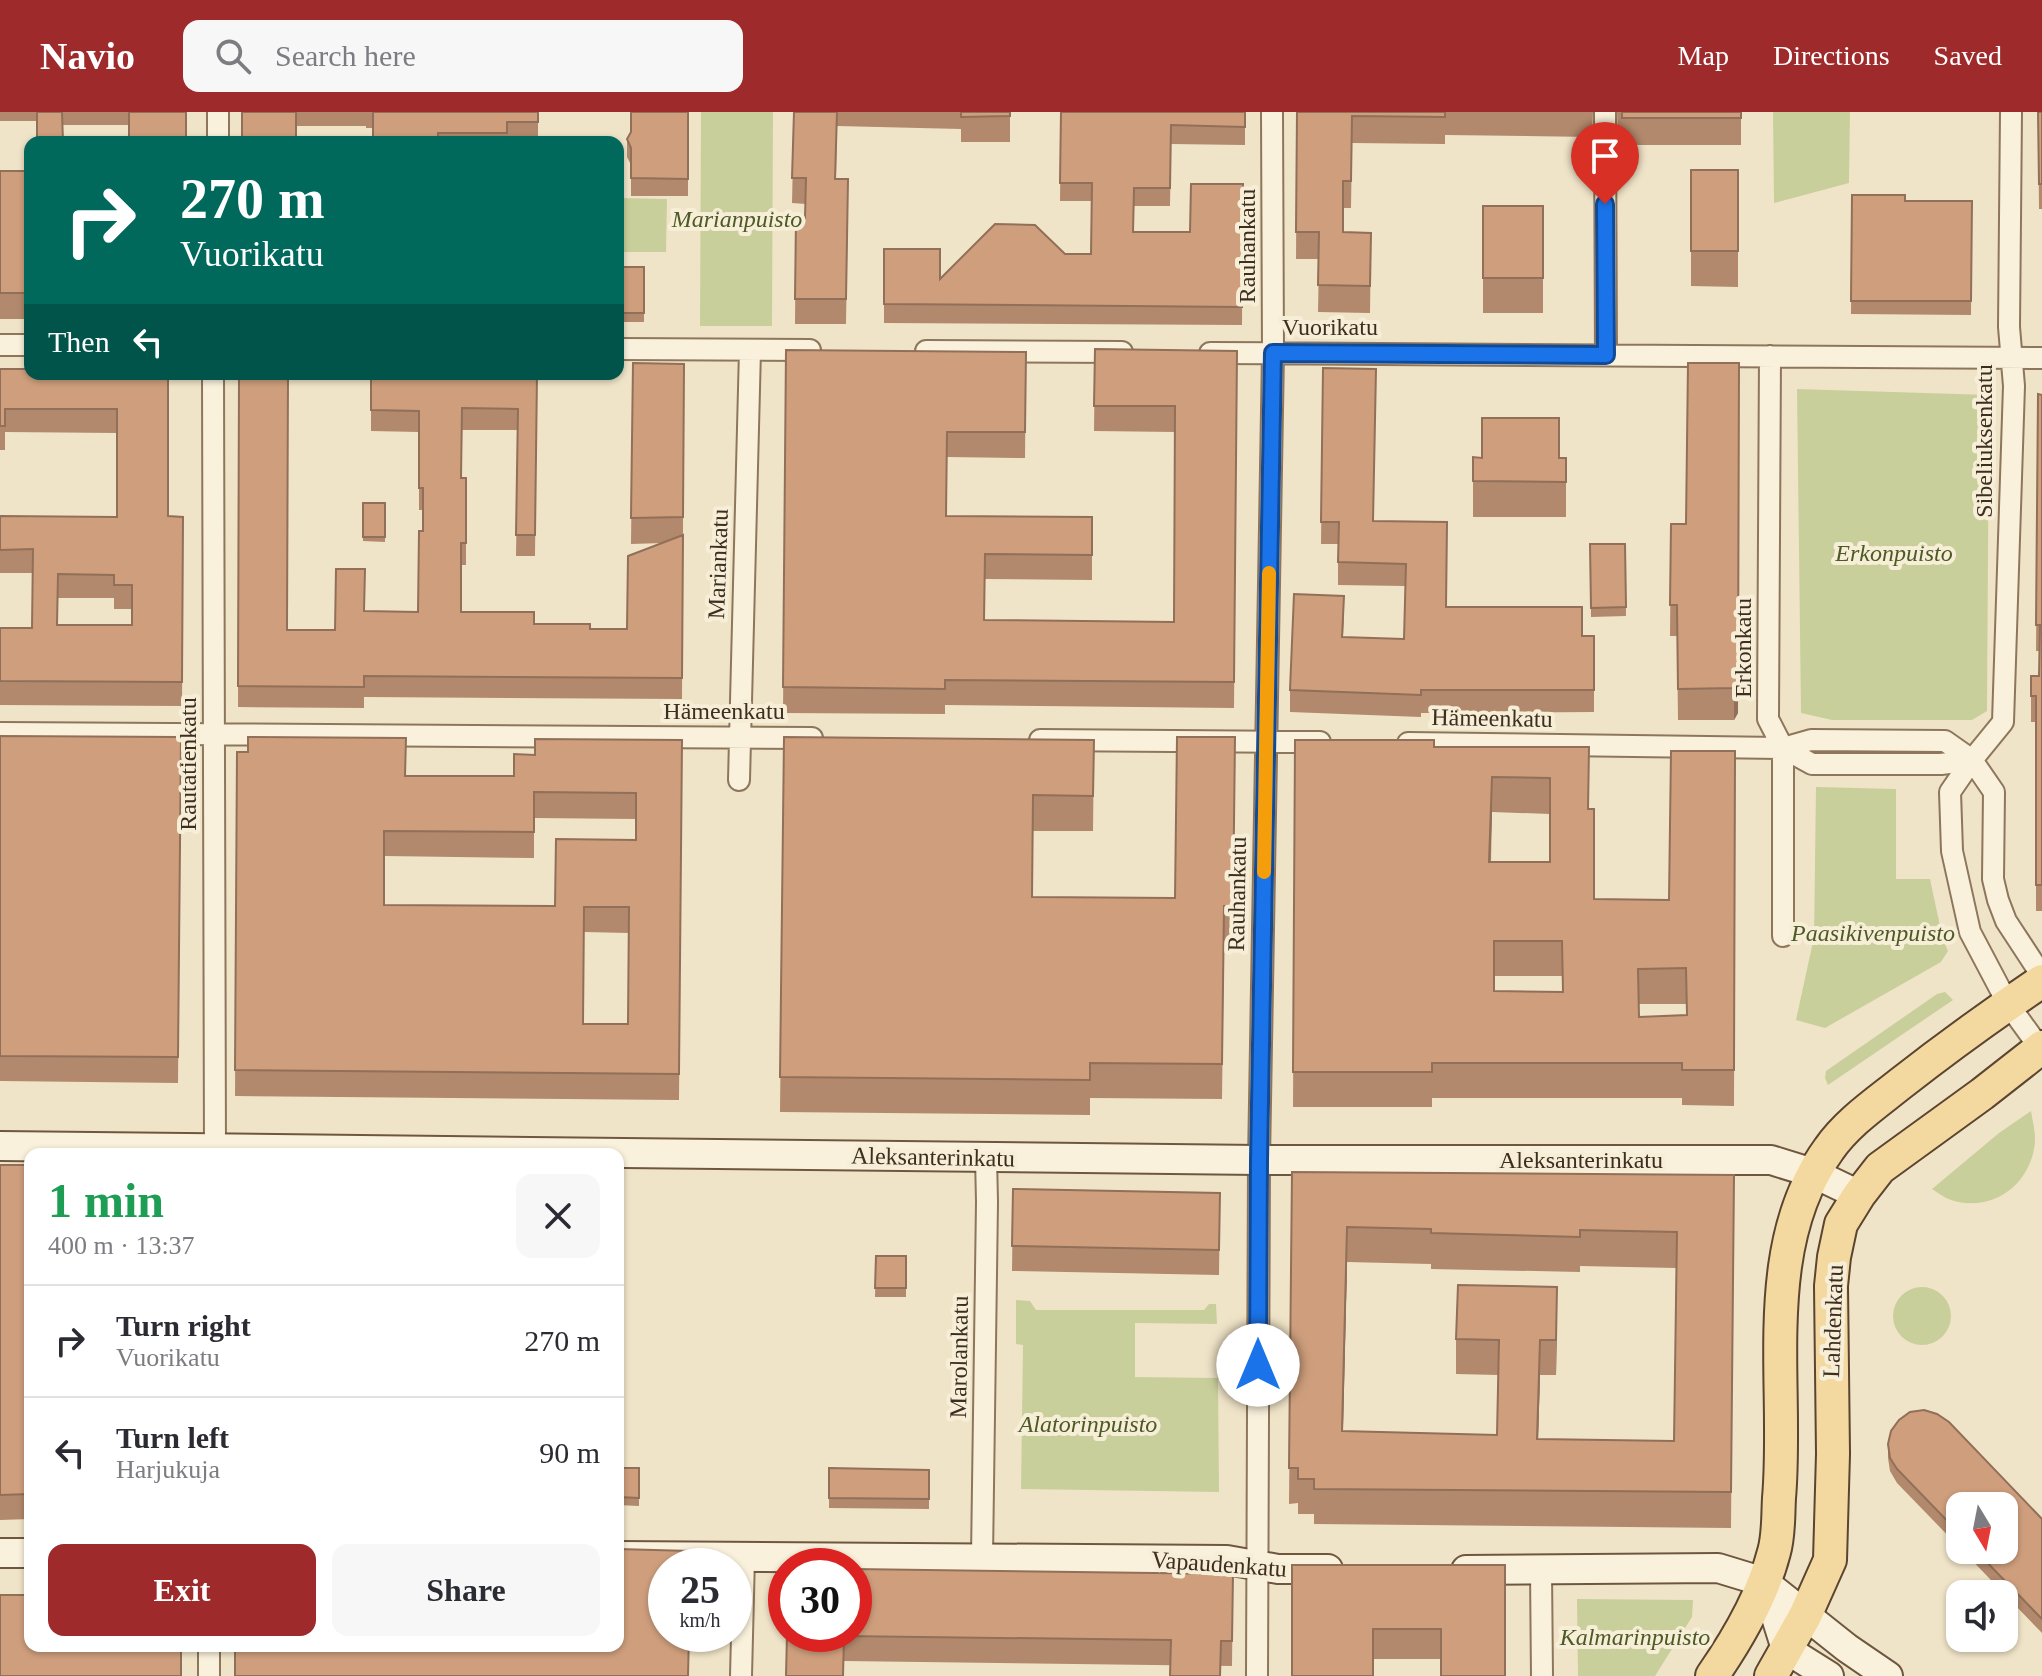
<!DOCTYPE html>
<meta charset="utf-8">
<style>
:root{--surface:#fff;--page:#f7f7f7;--text:#2b2b33;--muted:#7c7c81;--line:#e1e1e2;--accent:#9e2a2b}
body{margin:0;font-family:"Times New Roman",serif;background:var(--page);color:var(--text);height:100vh;display:flex;flex-direction:column;font-size:30px;white-space:nowrap}
*{box-sizing:border-box;margin:0}
p{font-size:26px;color:var(--muted)}
.icon{flex:none;width:44px;height:44px;fill:none;stroke:currentColor;stroke-width:2;stroke-linecap:round;stroke-linejoin:round}
.map{position:relative;flex:1;overflow:hidden}
.panel{position:absolute;left:24px;top:1036px;width:600px;height:504px;display:flex;flex-direction:column;background:var(--surface);border-radius:16px;box-shadow:0 2px 6px #0004}
.panel>*{flex:none}
.top-card{position:absolute;left:24px;top:24px;width:600px;height:244px;border-radius:16px;box-shadow:0 2px 6px #0004;background:#00695c;color:#fff;overflow:hidden}
.needle{width:52px;rotate:170deg}
.fabs{position:absolute;left:1946px;top:1380px;display:grid;gap:16px}
.fabs a{display:grid;place-items:center;width:72px;height:72px;border-radius:16px;background:var(--surface);box-shadow:0 2px 6px #0004;font-size:40px}
.speed{position:absolute;left:648px;top:1436px;display:flex;gap:16px;font-size:40px;font-weight:700;text-align:center}
.speed>*{display:grid;place-content:center;width:104px;height:104px;border-radius:50%;background:var(--surface);box-shadow:0 2px 6px #0004;line-height:1}
.speed small{font-size:20px;font-weight:400}
.speed .limit{border:12px solid #d22;background:#fff;color:#111}
.pin{position:absolute;display:grid;place-items:center;width:68px;height:68px;color:#fff;margin:-82px -34px;border-radius:50% 50% 50% 0;rotate:-45deg;box-shadow:0 0 8px #0007}
.pin .icon{rotate:45deg}
.me{position:absolute;width:88px;margin:-44px;rotate:0deg;stroke-linejoin:round;filter:drop-shadow(0 0 6px #0008)}
.turn{display:flex;align-items:center;gap:28px;height:168px;padding:0 24px;font-size:36px}
.turn .icon{width:104px;height:104px;stroke-width:2.5}
.turn b{display:block;font-size:56px;line-height:68px}
.then{display:flex;align-items:center;height:76px;padding:0 24px;background:#0003;gap:16px;font-size:30px}
.round{display:grid;place-items:center;flex:none;width:84px;height:84px;border-radius:16px;background:var(--page)}
.headline{display:flex;align-items:center;justify-content:space-between;height:136px;padding:0 24px}
h1{font-size:48px;font-weight:800;line-height:60px;color:#1e9e55}
.button{display:flex;gap:16px;margin-top:auto;padding:16px 24px}
.button a{flex:1;height:92px;border-radius:16px;background:var(--accent);color:#fff;font-size:32px;font-weight:800;line-height:92px;text-align:center}
.button a+a{background:var(--page);color:var(--text)}
ul{padding:0;list-style:none}
li{display:flex;align-items:center;gap:24px;height:112px;padding:0 24px;border-top:2px solid var(--line)}
li div{flex:1}
li b{display:block;font-size:30px}
li em{font-style:normal}
header{display:flex;align-items:center;gap:48px;box-sizing:border-box;height:112px;padding:0 40px;background:var(--accent);color:#fff}
header strong{font-size:38px}
nav{display:flex;gap:44px;margin-inline-start:auto;font-size:28px}
.search{width:560px;height:72px;background:var(--page);display:flex;align-items:center;gap:20px;box-sizing:border-box;padding:0 28px;border-radius:16px;color:var(--muted);font-size:30px}
.map>svg:first-child{display:block}
</style>
<header>
<strong>Navio</strong>
<div class="search"><svg class="icon" aria-label="search" viewBox="0 0 24 24"><circle cx="10" cy="10" r="6"/><path d="M15 15l6 6"/></svg>Search here</div>
<nav><a>Map</a><a>Directions</a><a>Saved</a></nav>
</header>
<div class="map">
<svg width="2042" height="1564" viewBox="0 0 2042 1564">
<rect width="100%" height="100%" fill="#f0e4c8"/>
<path fill="#c9cf9b" d="M701,0H773L772,214H700Z
M1773,0H1850L1849,71L1774,91Z
M618,86L667,87L666,140H618Z
M1797,277L1989,283L1987,599L1972,608H1832L1801,601Z
M1816,675L1896,677V767H1930L1943,828L1948,839L1941,850L1825,916L1796,908L1814,825Z
M1945,880L1953,888L1828,973L1825,966L1826,959L1937,882Z
M2031,999C2033,1012 2037,1025 2034,1037C2027,1075 1992,1099 1954,1089C1946,1087 1938,1081 1932,1077L1999,1021Z
M1893 1204a29 29 0 1 1 58 0a29 29 0 1 1-58 0Z
M1016,1188L1030,1189L1036,1198H1204L1209,1192H1216L1217,1212L1135,1211V1265L1218,1266L1219,1380L1021,1377L1023,1233L1016,1232Z
M1577,1487L1693,1488L1692,1505L1655,1564H1578Z"/>
<g fill="none" stroke-linecap="round" stroke-linejoin="round">
<g stroke="#8d765c" stroke-width="24">
<path id="street" d="M1605,0L1606,243
M2011,0L2009,215L2014,274L2003,610L1972,648L1950,680L1952,739L1970,820L2008,892L2042,939
M218,30V0
M0,233H30
M618,237L810,238
M926,239L1122,240
M1210,241L2042,246
M1770,244L1768,607L1783,636V824
M213,262L215,1042
M0,621L812,626
M1040,628L1320,630
M1408,631L1783,636L1811,628L1945,629L1972,648L1994,680L1993,767L1998,788L2006,809L2042,864
M1783,636L1812,652H1941L1972,648
M739,668L750,238
M982,1445L987,1090L986,1045
M1541,1459L1542,1564
M209,1534V1564
M741,1564L744,1444
M1257,1564L1259,1048L1273,241L1272,0"/>
</g>
<g stroke="#6f573f" stroke-width="32">
<path id="secondary" d="M0,1034L1259,1048H1771L1813,1061L1859,1083
M0,1441H30
M618,1444L1227,1448L1278,1457H1328
M1466,1458L1718,1456L1764,1470L1847,1536L1888,1564
M1765,1470L1786,1537L1829,1564"/>
</g>
<g stroke="#5b4430" stroke-width="36">
<path id="primary" d="M1712,1564C1737,1528 1763,1483 1774,1440C1779,1423 1778,1403 1779,1386C1789,1272 1757,1136 1829,1037C1847,1011 1875,992 1900,972C1946,936 1993,902 2042,869
M1771,1564L1805,1504L1830,1448L1833,1342L1831,1174L1834,1145L1841,1112L1859,1083L1880,1056L1982,982L2042,935"/>
</g>
<use href="#street" stroke="#faf1dc" stroke-width="20"/>
<use href="#secondary" stroke="#faf1dc" stroke-width="28"/>
<use href="#primary" stroke="#f3d9a0" stroke-width="32"/>
</g>
<path fill="#b2896c" fill-rule="evenodd" d="M0,0H186L129,13H63L37,9H0Z
M242,0H538V27H507V30H373V16H366V14H296Z
M688,0V84H631V53L627,45V27Z
M794,0H1010V30H961V17L837,14L836,67L848,92L846,212H795L796,106H805L806,92L792,91Z
M1061,0H1245V33L1171,32L1170,94H1134V120H1190L1243,72L1242,213L884,211V137L940,167L1065,142H1091L1092,89H1060Z
M1297,0H1593L1592,25L1445,23V32L1352,31L1351,96H1343V120L1371,121L1370,201L1318,200L1319,147H1296Z
M1617,0H1741V33H1622V25H1618Z
M2038,0H2042V97H2039Z
M1691,58H1738V175L1691,174Z
M0,59H30V207H0Z
M1852,83L1905,89H1972L1971,203L1851,202Z
M1483,94H1543V201H1483Z
M618,155H644V210H618Z
M1095,237L1237,239L1234,596L945,593V602L783,601L786,238L1026,240L1025,346L947,345V404L1092,405V468L985,467L984,508L1174,510L1175,320L1094,319Z
M633,251L684,252L682,587L364,585V596L238,595L239,262L287,518H335L364,499L418,500L423,398H419V320L371,319V262H537L535,444H516L518,318H462L461,366L466,432V453H461V500L534,512L590,517H627L663,431L631,432Z
M1688,251L1738,601L1734,608H1678L1677,524H1670L1671,412H1686Z
M1323,256L1374,409L1446,495L1582,524H1594V600L1421,601V605L1290,600V578L1344,506L1343,525L1404,527L1405,474L1338,473V432H1321Z
M0,257L168,262V404L183,429L182,594L0,593V516H32L33,461H0V404L117,405V321L5,320V338H0ZM58,486H114V497H132V513H57Z
M2038,282L2042,283V799H2036V610H2031V584L2039,564V539H2036Z
M1473,345L1566,346V405H1473Z
M363,391H385V430L363,429Z
M1590,432H1625L1626,504L1591,505Z
M0,624L181,625L178,971L0,969Z
M784,625L1094,628L1093,719H1033L1032,785L1175,786L1235,625L1233,829H1224L1222,987L1090,986V1003L780,1000Z
M682,628L679,988L235,984L237,640L406,664H514L535,643ZM534,706L636,707V728L555,794L384,793V744L534,746ZM584,820L629,821L628,912H583Z
M1295,628L1434,635H1589V697L1594,787L1669,788L1735,639L1734,994L1682,993V986H1432V995H1293ZM1492,700L1550,702V750H1491ZM1494,864H1562V880L1494,879ZM1638,892H1686V903L1639,905Z
M0,1053H30V1407L0,1408Z
M1292,1060L1734,1063L1731,1416L1314,1412V1402H1298V1391L1289,1392ZM1347,1150L1431,1152V1157L1580,1160V1154L1676,1156L1674,1329L1538,1328L1540,1263H1556L1557,1210L1456,1227V1262L1498,1263L1497,1323L1343,1319Z
M1013,1077L1220,1081L1219,1163L1012,1159Z
M876,1144H906V1185H875Z
M1888,1332L2042,1407V1521L1962,1438H2004L1960,1394V1436L1897,1371L1890,1359L1888,1346Z
M618,1356H639V1394L618,1393Z
M829,1356L929,1358V1397L829,1396Z
M1292,1453H1505L1441,1547H1373Z
M1233,1462L1232,1554L844,1549L787,1522Z"/>
<path fill="#916f58" d="M1739,282L1738,601L1734,608V576Z
M1492,665V700L1489,785V750Z
M1347,1115V1150L1342,1354V1319Z
M1557,1175V1210L1556,1263V1228Z
M1540,1228V1263L1537,1363V1327Z"/>
<path fill="#cf9f7d" stroke="#916f58" stroke-width="2" fill-rule="evenodd" d="M37,0H62L63,30H37Z
M129,0H186V30H129Z
M242,0H296V30H242Z
M373,0H538V10H507V21H438V30H373Z
M631,0H688V67L631,66V36L627,27L631,20Z
M794,0H837L835,67H848L846,187H795L796,106H805L806,66H792Z
M961,0H1010V4L961,5Z
M1061,0H1245V15L1171,13L1170,76H1134L1133,120H1190L1191,72H1243L1242,195L884,192V137H940V167L995,112L1035,113L1065,142H1091L1092,71H1060Z
M1297,0H1445V5L1352,4L1351,69H1343V120L1371,121L1370,174L1318,173L1319,120H1296Z
M1622,0H1741V6H1622Z
M2038,0H2042V72H2039Z
M1691,58H1738V139H1691Z
M0,59H30V181H0Z
M1852,83H1905V89H1972L1971,189H1851Z
M1483,94H1543V166H1483Z
M618,155H644V201H618Z
M1095,237L1237,239L1234,570L945,568V577L783,575L786,238L1026,240L1025,320H947L946,404L1092,405V443L985,442L984,508L1174,510L1175,294H1094Z
M633,251L684,252L683,405L631,406Z
M1688,251H1739L1738,570L1734,576L1678,577L1677,493H1670L1671,412H1686Z
M1323,256L1376,257L1373,409L1447,410L1446,495H1582V524H1594V578H1421V583L1290,578L1294,482L1344,484L1342,525L1404,527L1406,452L1338,450L1339,410H1321Z
M0,257H30V262H168V404L183,405L182,570L0,569V516H32L33,437L0,438V404L117,405V297H5V314H0ZM58,462L114,463V473H132V513H57Z
M239,262H288L287,518H335L336,457H365L364,499L418,500L419,419H423V376H419V299L371,298V262H537L535,423H516L518,297L462,296L461,366H466V431H461V500H534V512H590V517H627L628,444L683,423L682,566L364,564V575L238,574Z
M2038,282L2042,283V773H2036V584H2031V564H2039L2040,513H2036Z
M1482,306H1559V346H1566V370L1473,369V345L1482,346Z
M363,391H385V425H363Z
M1590,432H1625L1626,495L1591,496Z
M0,624L181,625L178,945L0,944Z
M248,625L406,626L405,664H514V642L535,643V627L682,628L679,962L235,958L237,640H248ZM534,680L636,681V728L556,727L555,794L384,793V719L534,720ZM584,795H629L628,912H583Z
M784,625L1094,628L1093,684L1033,683L1032,785L1175,786L1177,625H1235L1233,794H1224L1222,952L1090,951V968L780,965Z
M1295,628H1434V635H1589L1588,697H1594V787L1669,788L1671,639H1735L1734,958H1682V951H1432V960H1293ZM1492,665L1550,666V750H1489ZM1494,829H1562L1563,880L1494,879ZM1686,856L1687,903L1639,905L1638,857Z
M0,1053H30V1382L0,1383Z
M1292,1060L1734,1063L1731,1380L1314,1377V1367H1298V1356H1289ZM1347,1115L1431,1117V1121L1580,1125V1118L1677,1120L1674,1329L1537,1327L1540,1228H1556L1557,1175L1458,1173L1456,1227L1499,1228L1497,1323L1342,1319Z
M1013,1077L1220,1081L1219,1138L1012,1134Z
M876,1144H906V1176H875Z
M1924,1298L1937,1302L1949,1310L2042,1407V1507L1975,1438H2004V1394H1960V1422L1897,1357L1890,1346L1888,1332L1891,1319L1899,1308L1910,1300Z
M618,1356H639V1386L618,1385Z
M829,1356L929,1358V1387L829,1386Z
M618,1437L690,1439V1454H666V1522H689L688,1564H235V1534H618Z
M1292,1453H1505V1564H1441V1517H1373V1564H1292Z
M854,1457L1233,1462L1232,1529H1221L1220,1564H1170L1171,1528L844,1524L843,1564H786L787,1522H854Z
M0,1483H30V1534H181V1564H0Z"/>
<g fill="none" stroke-linecap="round" stroke-linejoin="round">
<g stroke="#114b97" stroke-width="20">
<path id="route" d="M1258,1253L1259,1048L1273,241L1606,243L1605,92"/>
</g>
<use href="#route" stroke="#1a73e8" stroke-width="14"/>
<path stroke="#f59e0b" stroke-width="14" d="M1264,760L1269,461"/>
</g>
<g text-anchor="middle" stroke-width="8" stroke-linejoin="round" paint-order="stroke">
<g font-size="24" font-style="italic" fill="#4d5a26" stroke="#f7eed8">
<text x="737" y="115">Marianpuisto</text>
<text x="1894" y="449">Erkonpuisto</text>
<text x="1873" y="829">Paasikivenpuisto</text>
<text x="1088" y="1320">Alatorinpuisto</text>
<text x="1635" y="1533">Kalmarinpuisto</text>
</g>
<g font-size="24" fill="#3d2e20" stroke="#f7eed8">
<text transform="translate(1247 134) rotate(-90)" y="8">Rauhankatu</text>
<text x="1330" y="223">Vuorikatu</text>
<text transform="translate(1984 329) rotate(-90)" y="8">Sibeliuksenkatu</text>
<text transform="translate(718 452) rotate(-88)" y="8">Mariankatu</text>
<text transform="translate(1743 536) rotate(-90)" y="8">Erkonkatu</text>
<text x="724" y="607">Hämeenkatu</text>
<text transform="translate(1492 606) rotate(1)" y="8">Hämeenkatu</text>
<text transform="translate(188 652) rotate(-90)" y="8">Rautatienkatu</text>
<text transform="translate(1237 782) rotate(-89)" y="8">Rauhankatu</text>
<text transform="translate(933 1045) rotate(1)" y="8">Aleksanterinkatu</text>
<text x="1581" y="1056">Aleksanterinkatu</text>
<text transform="translate(1833 1209) rotate(-88)" y="8">Lahdenkatu</text>
<text transform="translate(959 1245) rotate(-89)" y="8">Marolankatu</text>
<text transform="translate(1219 1452) rotate(4)" y="8">Vapaudenkatu</text>
</g>
</g>
</svg>
<div class="fabs">
<a><svg class="needle" viewBox="-14 -14 28 28"><path d="M0-13l5 13h-10z" fill="#e53935"/><path d="M0 13l5-13h-10z" fill="#7c7c81"/></svg></a>
<a><svg class="icon" aria-label="sound" viewBox="0 0 24 24"><path d="M4 9h4l5-4v14l-5-4H4zM17 9q2 3 0 6"/></svg></a>
</div>
<div class="speed"><div>25<small>km/h</small></div><div class="limit">30</div></div>
<div class="pin" style="left:1605px;top:92px;background:#d93025"><svg class="icon" aria-label="arrive" viewBox="0 0 24 24"><path d="M6 21V4h12l-3 4 3 4H6"/></svg></div>
<svg class="me" style="left:1258px;top:1253px" viewBox="-20 -20 40 40"><circle r="19" fill="#fff"/><path d="M0-13L10 11 0 6-10 11z" fill="#1a73e8"/></svg>
<div class="top-card">
<div class="turn"><svg class="icon" aria-label="right" viewBox="0 0 24 24"><path d="M7 20v-9h11M14 6l5 5-5 5"/></svg><div><b>270 m</b>Vuorikatu</div></div>
<div class="then">Then<svg class="icon" aria-label="left" viewBox="0 0 24 24"><path d="M17 20v-9H6M10 6l-5 5 5 5"/></svg></div>
</div>
<section class="panel">
<div class="headline"><div><h1>1 min</h1><p>400 m · 13:37</p></div><a class="round"><svg class="icon" aria-label="close" viewBox="0 0 24 24"><path d="M6 6l12 12M18 6L6 18"/></svg></a></div>
<ul>
<li><svg class="icon" aria-label="right" viewBox="0 0 24 24"><path d="M7 20v-9h11M14 6l5 5-5 5"/></svg><div><b>Turn right</b><p>Vuorikatu</p></div><em>270 m</em></li>
<li><svg class="icon" aria-label="left" viewBox="0 0 24 24"><path d="M17 20v-9H6M10 6l-5 5 5 5"/></svg><div><b>Turn left</b><p>Harjukuja</p></div><em>90 m</em></li>
</ul>
<div class="button"><a>Exit</a><a>Share</a></div>
</section>
</div>
